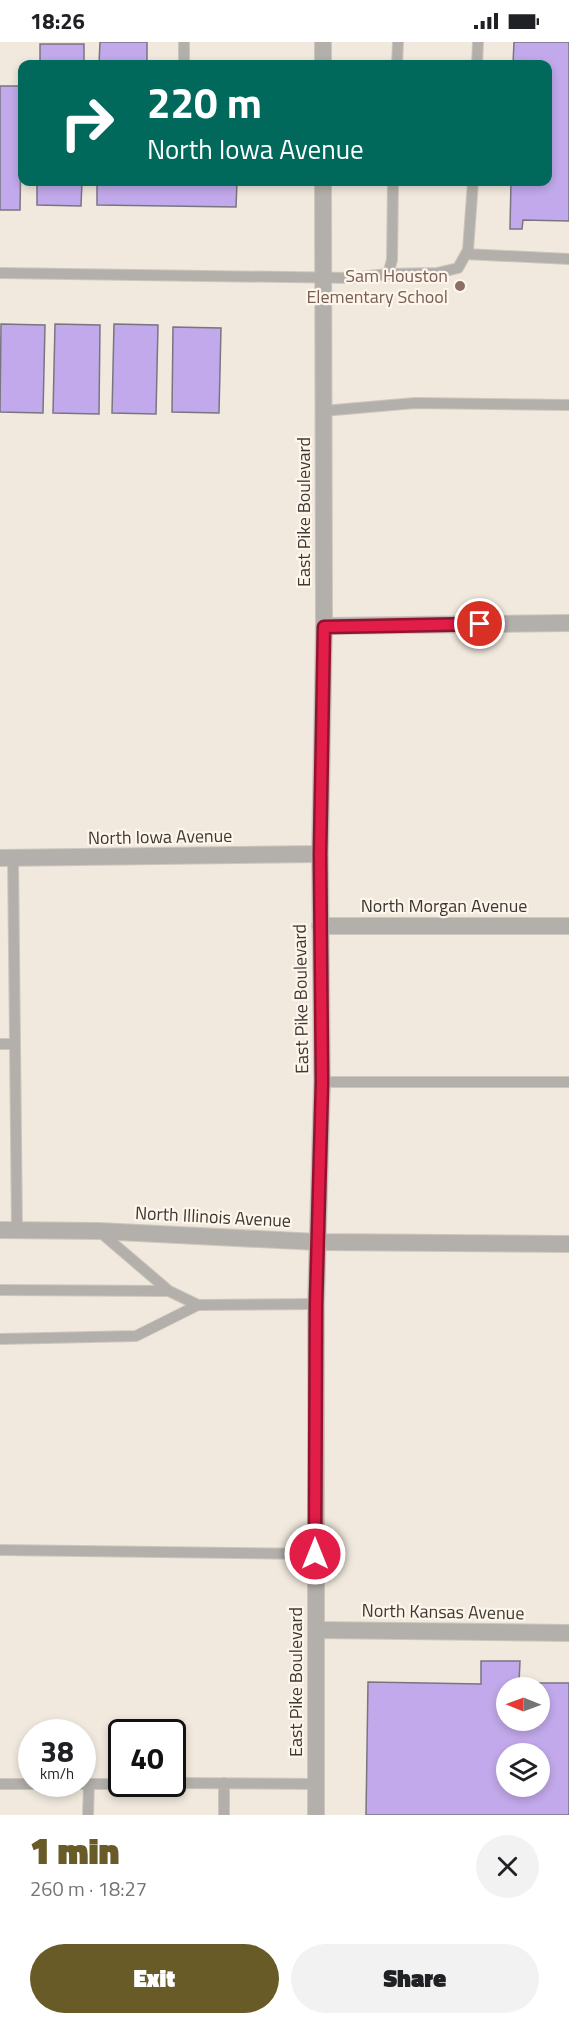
<!DOCTYPE html>
<meta charset="utf-8">
<style>
:root{--surface:#fff;--page:#f2f2f2;--text:#202124;--muted:#757577;--accent:#685b28}
body{margin:0;font-family:"Titillium Web",sans-serif;background:var(--page);color:var(--text);height:100vh;display:flex;flex-direction:column;font-size:22px;white-space:nowrap}
*{box-sizing:border-box;margin:0}
p{font-size:20px;color:var(--muted)}
.icon{flex:none;width:33px;height:33px;fill:none;stroke:currentColor;stroke-width:2;stroke-linecap:round;stroke-linejoin:round}
.map{position:relative;height:1773px;overflow:hidden}
.side{display:flex;flex-direction:column;background:var(--surface);flex:1}
.side>*{flex:none}
.banner{position:absolute;left:18px;top:18px;width:534px;height:126px;border-radius:12px;box-shadow:0 3px 9px #0003;background:#00695c;color:#fff;overflow:hidden}
.needle{width:39px;rotate:271deg}
.fabs{position:absolute;left:496px;top:1635px;display:grid;gap:12px}
.fabs a{display:grid;place-items:center;width:54px;height:54px;border-radius:50%;background:var(--surface);box-shadow:0 3px 9px #0003;font-size:30px}
.speed{position:absolute;left:18px;top:1677px;display:flex;gap:12px;font-size:30px;font-weight:700;text-align:center}
.speed>*{display:grid;place-content:center;width:78px;height:78px;border-radius:50%;background:var(--surface);box-shadow:0 3px 9px #0003;line-height:1}
.speed small{font-size:15px;font-weight:400}
.speed .limit{border:3px solid #111;border-radius:9px;background:#fff;color:#111}
.pin{position:absolute;display:grid;place-items:center;width:51px;height:51px;color:#fff;margin:-26px;border:3px solid #fff;border-radius:50%;box-shadow:0 2px 6px #0007}
.me{position:absolute;width:66px;margin:-33px;rotate:0deg;stroke-linejoin:round;filter:drop-shadow(0 0 4px #0008)}
.turn{display:flex;align-items:center;gap:21px;height:126px;padding:0 30px;font-size:27px}
.turn .icon{width:78px;height:78px;stroke-width:2.5}
.turn b{display:block;font-size:42px;line-height:51px}
.round{display:grid;place-items:center;flex:none;width:63px;height:63px;border-radius:32px;background:var(--page)}
.summary{display:flex;align-items:center;justify-content:space-between;height:102px;padding:0 30px}
h1{font-size:36px;font-weight:800;line-height:45px;color:var(--accent)}
.button{display:flex;gap:12px;margin-top:auto;padding:12px 30px}
.button a{flex:1;height:69px;border-radius:36px;background:var(--accent);color:#fff;font-size:24px;font-weight:800;line-height:69px;text-align:center}
.button a+a{background:var(--page);color:var(--text)}
.status{display:flex;justify-content:space-between;align-items:center;height:42px;padding:0 30px;background:var(--surface);direction:ltr}
.status svg{height:16px;fill:currentColor}
.map>svg:first-child{display:block}
</style>
<div class="status"><b>18:26</b><svg viewBox="0 0 49 12"><path d="M0 12V9h3v3zM5 12V6h3v6zM10 12V3h3v9zM15 12V0h3v12zM26 1h20v11H26zM47 4h2v5h-2z"/></svg></div>
<div class="map">
<svg width="569" height="1773" viewBox="0 0 569 1773">
<rect width="100%" height="100%" fill="#f1e9de"/>
<path fill="#c2a9eb" stroke="#787580" stroke-width="1.5" fill-rule="evenodd" d="M100,0H147V22H99Z
M514,0H569V179L523,178L522,187H510L511,140H548V22H513Z
M40,2H84V22H40Z
M0,44H22L20,168H0Z
M37,140H82L81,164L37,163Z
M97,140H237L236,165L97,163Z
M1,282L45,283L43,371L0,370Z
M55,282L100,283L99,372L53,371Z
M114,282L158,283L156,372L112,371Z
M173,285L221,286L219,371L172,370Z
M481,1619H520L519,1641H569V1773H366L368,1640L481,1642ZM507,1646H540V1678H507ZM507,1712H540V1744H507Z"/>
<g fill="none" stroke-linecap="round" stroke-linejoin="round">
<g stroke="#cdc6bc" stroke-width="12">
<path id="service" d="M184,22V0
M397,22L398,0
M477,22L478,0
M466,212L569,217
M0,231L352,236L388,232L392,218L393,140
M388,232L437,231L458,226L468,208L473,140
M323,369L415,361L569,363
M13,816L17,1188
M0,1002H15
M322,1040H569
M100,1190L169,1249L198,1263
M0,1248L169,1249
M0,1297L136,1294L198,1263L316,1262
M0,1508L315,1512
M172,1741L316,1742
M224,1741V1773
M0,1742H153
M88,1773L89,1742"/>
</g>
<g stroke="#cdc6bc" stroke-width="18">
<path id="minor" d="M324,584L569,581
M0,816L320,812
M320,884H569
M0,1188L99,1189L318,1200L569,1202
M317,1588L569,1591"/>
</g>
<g stroke="#cdc6bc" stroke-width="18">
<path id="tertiary" d="M323,0V22
M316,1773V1262L322,1040L320,812L324,584L323,140"/>
</g>
<use href="#service" stroke="#b3afab" stroke-width="10"/>
<use href="#minor" stroke="#b3afab" stroke-width="16"/>
<use href="#tertiary" stroke="#b3afab" stroke-width="16"/>
</g>
<g fill="none" stroke-linecap="round" stroke-linejoin="round">
<g stroke="#92132f" stroke-width="15">
<path id="route" d="M315,1512L316,1262L322,1040L320,812L324,585L480,582"/>
</g>
<use href="#route" stroke="#e11d48" stroke-width="10"/>
</g>
<circle fill="#8d6e63" stroke="#fff6eb" stroke-width="2" cx="460" cy="244" r="6"/>
<g text-anchor="middle" stroke-width="4.5" stroke-linejoin="round" paint-order="stroke">
<g font-size="18" fill="#785e54" stroke="#fff6eb" text-anchor="end">
<text x="448" y="240">Sam Houston<tspan x="448" dy="21">Elementary School</tspan></text>
</g>
<g font-size="18" fill="#3c3935" stroke="#fff6eb">
<text transform="translate(304 470) rotate(-90)" y="6">East Pike Boulevard</text>
<text transform="translate(160 795) rotate(-1)" y="6">North Iowa Avenue</text>
<text x="444" y="870">North Morgan Avenue</text>
<text transform="translate(301 957) rotate(-91)" y="6">East Pike Boulevard</text>
<text transform="translate(213 1175) rotate(3)" y="6">North Illinois Avenue</text>
<text transform="translate(443 1570) rotate(1)" y="6">North Kansas Avenue</text>
<text transform="translate(296 1640) rotate(-90)" y="6">East Pike Boulevard</text>
</g>
</g>
</svg>
<div class="fabs">
<a><svg class="needle" viewBox="-14 -14 28 28"><path d="M0-13l5 13h-10z" fill="#e53935"/><path d="M0 13l5-13h-10z" fill="#757577"/></svg></a>
<a><svg class="icon" aria-label="layers" viewBox="0 0 24 24"><path d="M12 4l9 5-9 5-9-5zM3 14l9 5 9-5"/></svg></a>
</div>
<div class="speed"><div>38<small>km/h</small></div><div class="limit">40</div></div>
<div class="pin" style="left:480px;top:582px;background:#d93025"><svg class="icon" aria-label="arrive" viewBox="0 0 24 24"><path d="M6 21V4h12l-3 4 3 4H6"/></svg></div>
<svg class="me" style="left:315px;top:1512px" viewBox="-20 -20 40 40"><circle r="17" fill="#e11d48" stroke="#fff" stroke-width="3"/><path d="M0-11L8 9 0 5-8 9z" fill="#fff"/></svg>
<div class="banner">
<div class="turn"><svg class="icon" aria-label="right" viewBox="0 0 24 24"><path d="M7 20v-9h11M14 6l5 5-5 5"/></svg><div><b>220 m</b>North Iowa Avenue</div></div>
</div>
</div>
<section class="side">
<div class="summary"><div><h1>1 min</h1><p>260 m · 18:27</p></div><a class="round"><svg class="icon" aria-label="close" viewBox="0 0 24 24"><path d="M6 6l12 12M18 6L6 18"/></svg></a></div>
<div class="button"><a>Exit</a><a>Share</a></div>
</section>
